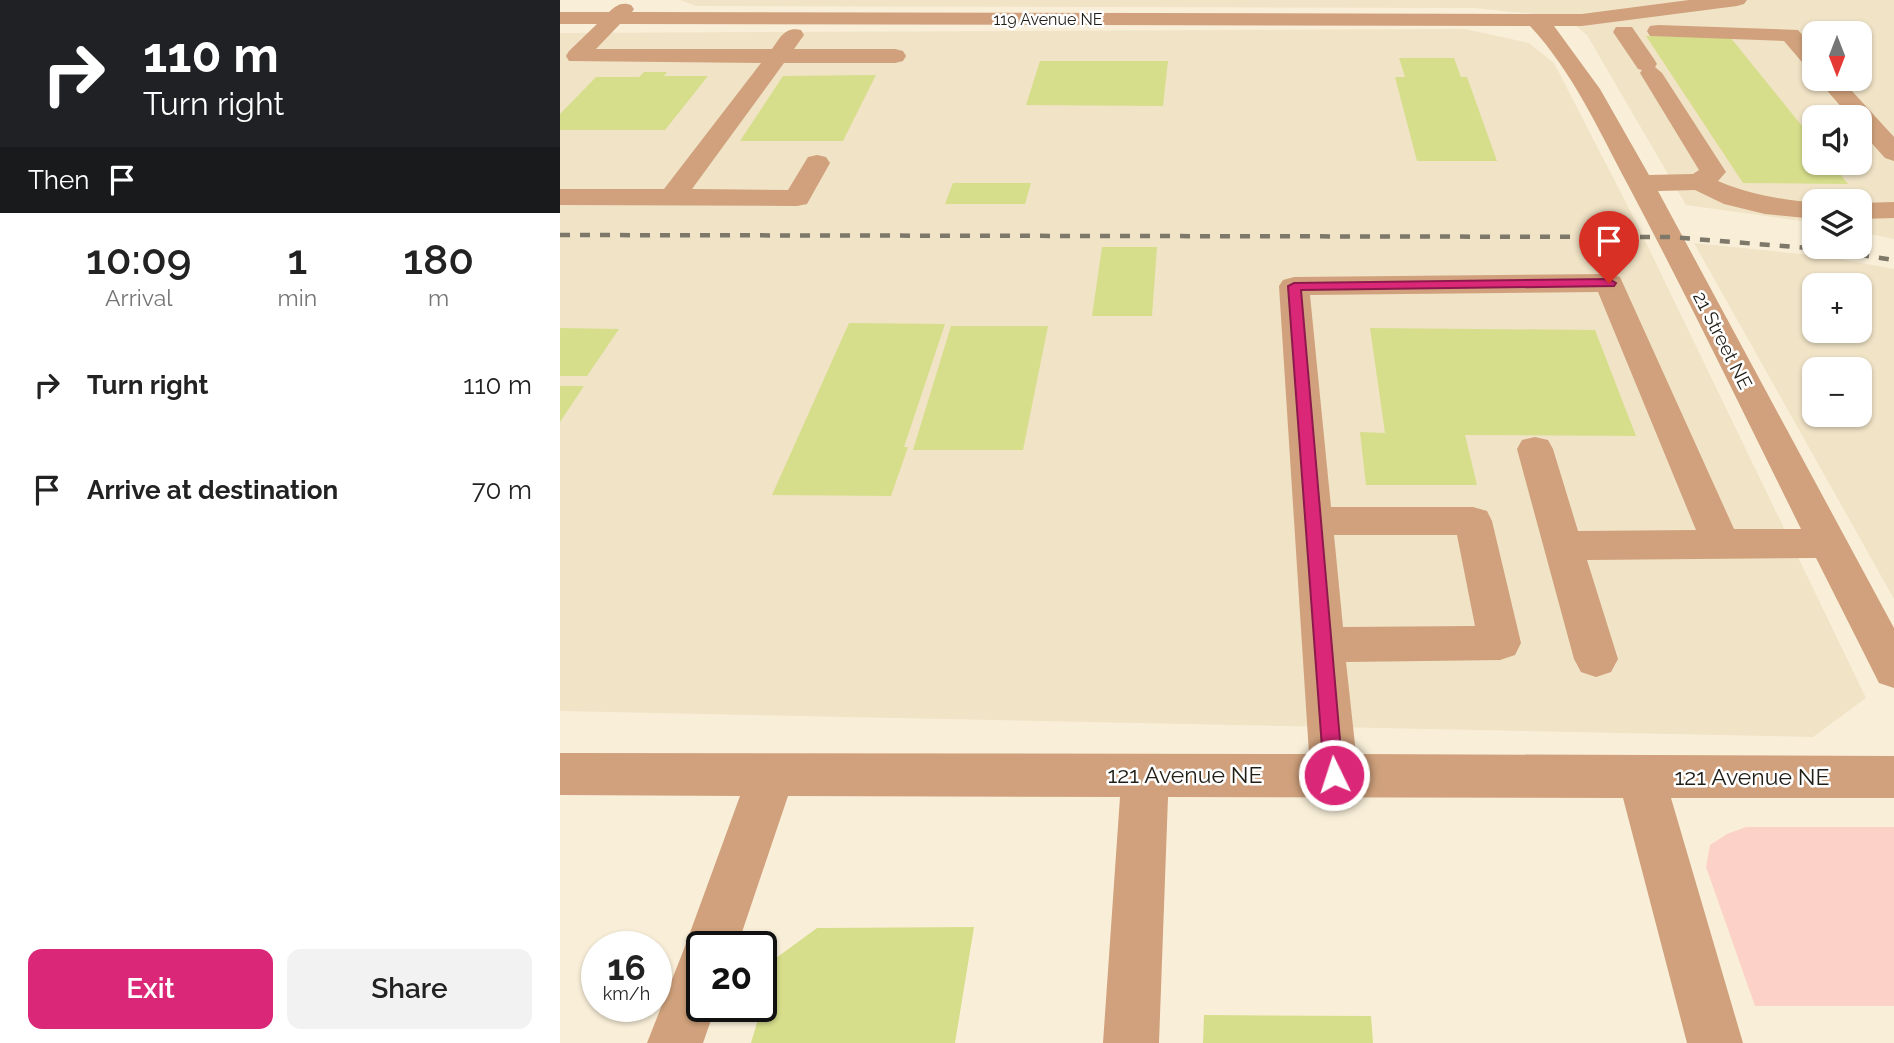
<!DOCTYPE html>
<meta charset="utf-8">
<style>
:root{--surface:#fff;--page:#f2f2f2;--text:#222;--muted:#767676;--accent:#db2777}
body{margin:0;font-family:Raleway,sans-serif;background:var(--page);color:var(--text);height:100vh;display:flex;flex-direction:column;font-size:26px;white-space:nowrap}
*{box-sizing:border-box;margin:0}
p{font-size:23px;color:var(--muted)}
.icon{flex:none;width:38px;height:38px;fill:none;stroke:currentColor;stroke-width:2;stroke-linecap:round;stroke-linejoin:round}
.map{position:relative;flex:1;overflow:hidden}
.details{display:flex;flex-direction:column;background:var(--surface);width:560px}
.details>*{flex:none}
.hud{background:#202124;color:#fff;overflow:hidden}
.needle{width:46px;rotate:180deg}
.controls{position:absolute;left:1242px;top:21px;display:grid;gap:14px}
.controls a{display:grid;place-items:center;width:70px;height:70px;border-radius:14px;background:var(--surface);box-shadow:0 2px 5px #0004;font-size:35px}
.speed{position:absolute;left:21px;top:931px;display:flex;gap:14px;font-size:35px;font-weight:700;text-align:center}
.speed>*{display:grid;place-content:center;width:91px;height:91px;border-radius:50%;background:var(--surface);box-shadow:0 2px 5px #0004;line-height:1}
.speed small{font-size:18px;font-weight:400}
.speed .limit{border:4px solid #111;border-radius:10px;background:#fff;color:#111}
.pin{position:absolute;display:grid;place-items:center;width:60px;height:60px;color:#fff;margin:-72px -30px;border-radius:50% 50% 50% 0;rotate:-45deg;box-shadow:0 0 7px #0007}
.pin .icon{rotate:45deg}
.me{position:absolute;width:77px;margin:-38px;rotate:356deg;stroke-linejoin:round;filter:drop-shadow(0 0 5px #0008)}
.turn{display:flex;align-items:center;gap:24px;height:147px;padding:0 28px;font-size:32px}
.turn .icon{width:91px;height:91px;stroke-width:2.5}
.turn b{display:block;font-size:49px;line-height:60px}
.then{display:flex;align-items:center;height:66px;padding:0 28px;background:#0003;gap:14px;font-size:26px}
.eta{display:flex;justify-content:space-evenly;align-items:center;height:119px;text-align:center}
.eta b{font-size:42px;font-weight:600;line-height:49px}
.button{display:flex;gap:14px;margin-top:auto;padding:14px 28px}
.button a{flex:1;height:80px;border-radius:14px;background:var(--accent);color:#fff;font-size:28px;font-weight:600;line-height:80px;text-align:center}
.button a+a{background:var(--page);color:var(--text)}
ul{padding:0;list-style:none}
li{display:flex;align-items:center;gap:21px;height:105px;padding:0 28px}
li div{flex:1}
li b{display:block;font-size:26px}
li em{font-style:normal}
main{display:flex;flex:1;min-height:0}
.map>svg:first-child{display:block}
</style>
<main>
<section class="details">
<div class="hud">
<div class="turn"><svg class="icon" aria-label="right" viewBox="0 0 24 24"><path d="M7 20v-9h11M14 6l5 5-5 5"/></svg><div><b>110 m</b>Turn right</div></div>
<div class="then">Then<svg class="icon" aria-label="arrive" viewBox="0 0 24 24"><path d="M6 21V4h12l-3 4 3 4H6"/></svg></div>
</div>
<div class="eta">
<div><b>10:09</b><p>Arrival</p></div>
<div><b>1</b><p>min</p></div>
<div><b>180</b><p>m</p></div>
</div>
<ul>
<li><svg class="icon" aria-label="right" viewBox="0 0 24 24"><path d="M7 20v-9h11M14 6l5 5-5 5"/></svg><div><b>Turn right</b></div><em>110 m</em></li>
<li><svg class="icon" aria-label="arrive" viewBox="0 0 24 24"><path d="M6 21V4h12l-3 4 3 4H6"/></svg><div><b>Arrive at destination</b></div><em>70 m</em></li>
</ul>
<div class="button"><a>Exit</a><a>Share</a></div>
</section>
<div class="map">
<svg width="1334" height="1043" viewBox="0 0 1334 1043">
<rect width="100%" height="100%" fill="#f9efd9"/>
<path fill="#f0e3c6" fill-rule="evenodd" d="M120,0H1334V239L1300,232V201H1255V223L1126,205L1027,35L1005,17L914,8L136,6ZM1255,33H1300V79H1255ZM1255,117H1300V163H1255Z
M905,29L969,43L994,63L1077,224L1306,698L1253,737L0,711V33Z
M1134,243L1270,257L1334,269V599ZM1255,285H1300V331H1255ZM1255,369H1300V415H1255Z"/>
<path fill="#fcd1c7" d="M1186,827H1334V1006H1195L1146,867L1150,845L1167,834Z"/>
<path fill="#d7de8b" d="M1086,36L1170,37L1255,142V163H1271L1288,184L1183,183Z
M839,58H894L901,77H907L937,161H857L835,77H845Z
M480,61H608L603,106L466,105Z
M84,72H107L104,76H148L105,130H0V114L36,77H79Z
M316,75L283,141H180L223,76Z
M393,183H471L465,204H385Z
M542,247H597L592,316H532Z
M289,323L385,324L344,447H348L331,496L212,495Z
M391,326H488L463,450H353Z
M0,328L59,329L27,376H0Z
M810,328L1035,330L1076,436L905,435L917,485H806L800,432L825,433Z
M0,386H24L0,422Z
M414,927L395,1043H191L216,958L257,928Z
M644,1015L811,1016L813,1043H643Z"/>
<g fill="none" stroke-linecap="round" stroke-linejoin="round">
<path fill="#d0a17c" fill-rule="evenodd" d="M1129,0H1187L1184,4L1177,6L1022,26H994L1040,89L1089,175L1133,174L1139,170L1080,73L1082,70L1078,69L1053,32L1056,27H1072L1094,59L1097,64L1095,67L1102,73L1166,172L1158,181C1190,195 1220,199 1255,203V219L1205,214L1164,204L1135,190L1098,191L1334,628V688L1319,683L1256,558L1027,560L1058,659L1051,672L1036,677L1021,672L1014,659L957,449L962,440L975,437L988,440L993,449L1018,531L1136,530L1038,292L750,295L771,507H913L927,511L932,521L961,643L955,655L940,660L786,662L796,754L1334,756V798H1111L1183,1043H1127L1063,798L608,797L599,1043H543L560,797L228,796L177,947H142V1006H156L143,1043H87L124,949L180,796L0,795V753L749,754L719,286L723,280L734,277L1049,274L1060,277L1174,529H1241C1184,414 1128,298 1068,185C1039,131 1013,72 970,26L60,24L36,49H212C220,38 225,26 241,30L244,35L234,49H335L343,51L346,56L343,61L335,63H224L132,189L228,190L248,157L257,155L266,157L270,163L247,204L237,206L0,205V189H104L201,63L9,61L6,56L9,51L37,24H0V12H49C57,5 61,2 71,5L74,9L72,12L1022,14ZM774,535H897L915,626L783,627Z
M1098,25L1238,30L1255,49V70L1247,68L1224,41L1090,36L1087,31L1090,26Z
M1257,79H1281L1334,137V161L1325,158L1300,130V117H1290Z
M1334,202V218L1300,219V203Z"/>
<path stroke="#7e786a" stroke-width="4.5" stroke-dasharray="10 10" stroke-linecap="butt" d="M0,235L1110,237L1260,249L1334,260"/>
</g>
<path fill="#db2777" stroke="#8e194d" stroke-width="2" d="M1049,279L1056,283L1054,286L741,290L783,775L780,782L774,784L767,782L764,775L728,286L734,283Z"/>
<g text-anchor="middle" stroke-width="5" stroke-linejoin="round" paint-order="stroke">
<g font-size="16" fill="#211e16" stroke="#fff">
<text x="488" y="25">119 Avenue NE</text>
</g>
<g font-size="19" fill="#211e16" stroke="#fff">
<text transform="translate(1163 340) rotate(63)" y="7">21 Street NE</text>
</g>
<g font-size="23" fill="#211e16" stroke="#fff">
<text x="625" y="783">121 Avenue NE</text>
<text x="1192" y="785">121 Avenue NE</text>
</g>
</g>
</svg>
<div class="controls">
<a><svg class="needle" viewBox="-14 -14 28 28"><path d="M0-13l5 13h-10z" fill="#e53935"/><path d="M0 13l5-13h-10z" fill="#767676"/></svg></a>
<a><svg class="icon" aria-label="sound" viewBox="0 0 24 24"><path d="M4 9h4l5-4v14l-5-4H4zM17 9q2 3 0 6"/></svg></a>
<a><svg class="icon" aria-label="layers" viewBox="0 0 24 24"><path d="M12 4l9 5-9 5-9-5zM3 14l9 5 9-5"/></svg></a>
<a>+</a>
<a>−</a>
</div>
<div class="speed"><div>16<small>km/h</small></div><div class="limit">20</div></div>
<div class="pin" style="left:1049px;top:283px;background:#d93025"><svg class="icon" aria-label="arrive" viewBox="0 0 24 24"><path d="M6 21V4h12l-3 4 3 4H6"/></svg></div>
<svg class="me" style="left:774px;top:775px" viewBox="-20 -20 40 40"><circle r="17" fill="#db2777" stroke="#fff" stroke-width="3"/><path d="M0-11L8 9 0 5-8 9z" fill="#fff"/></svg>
</div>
</main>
